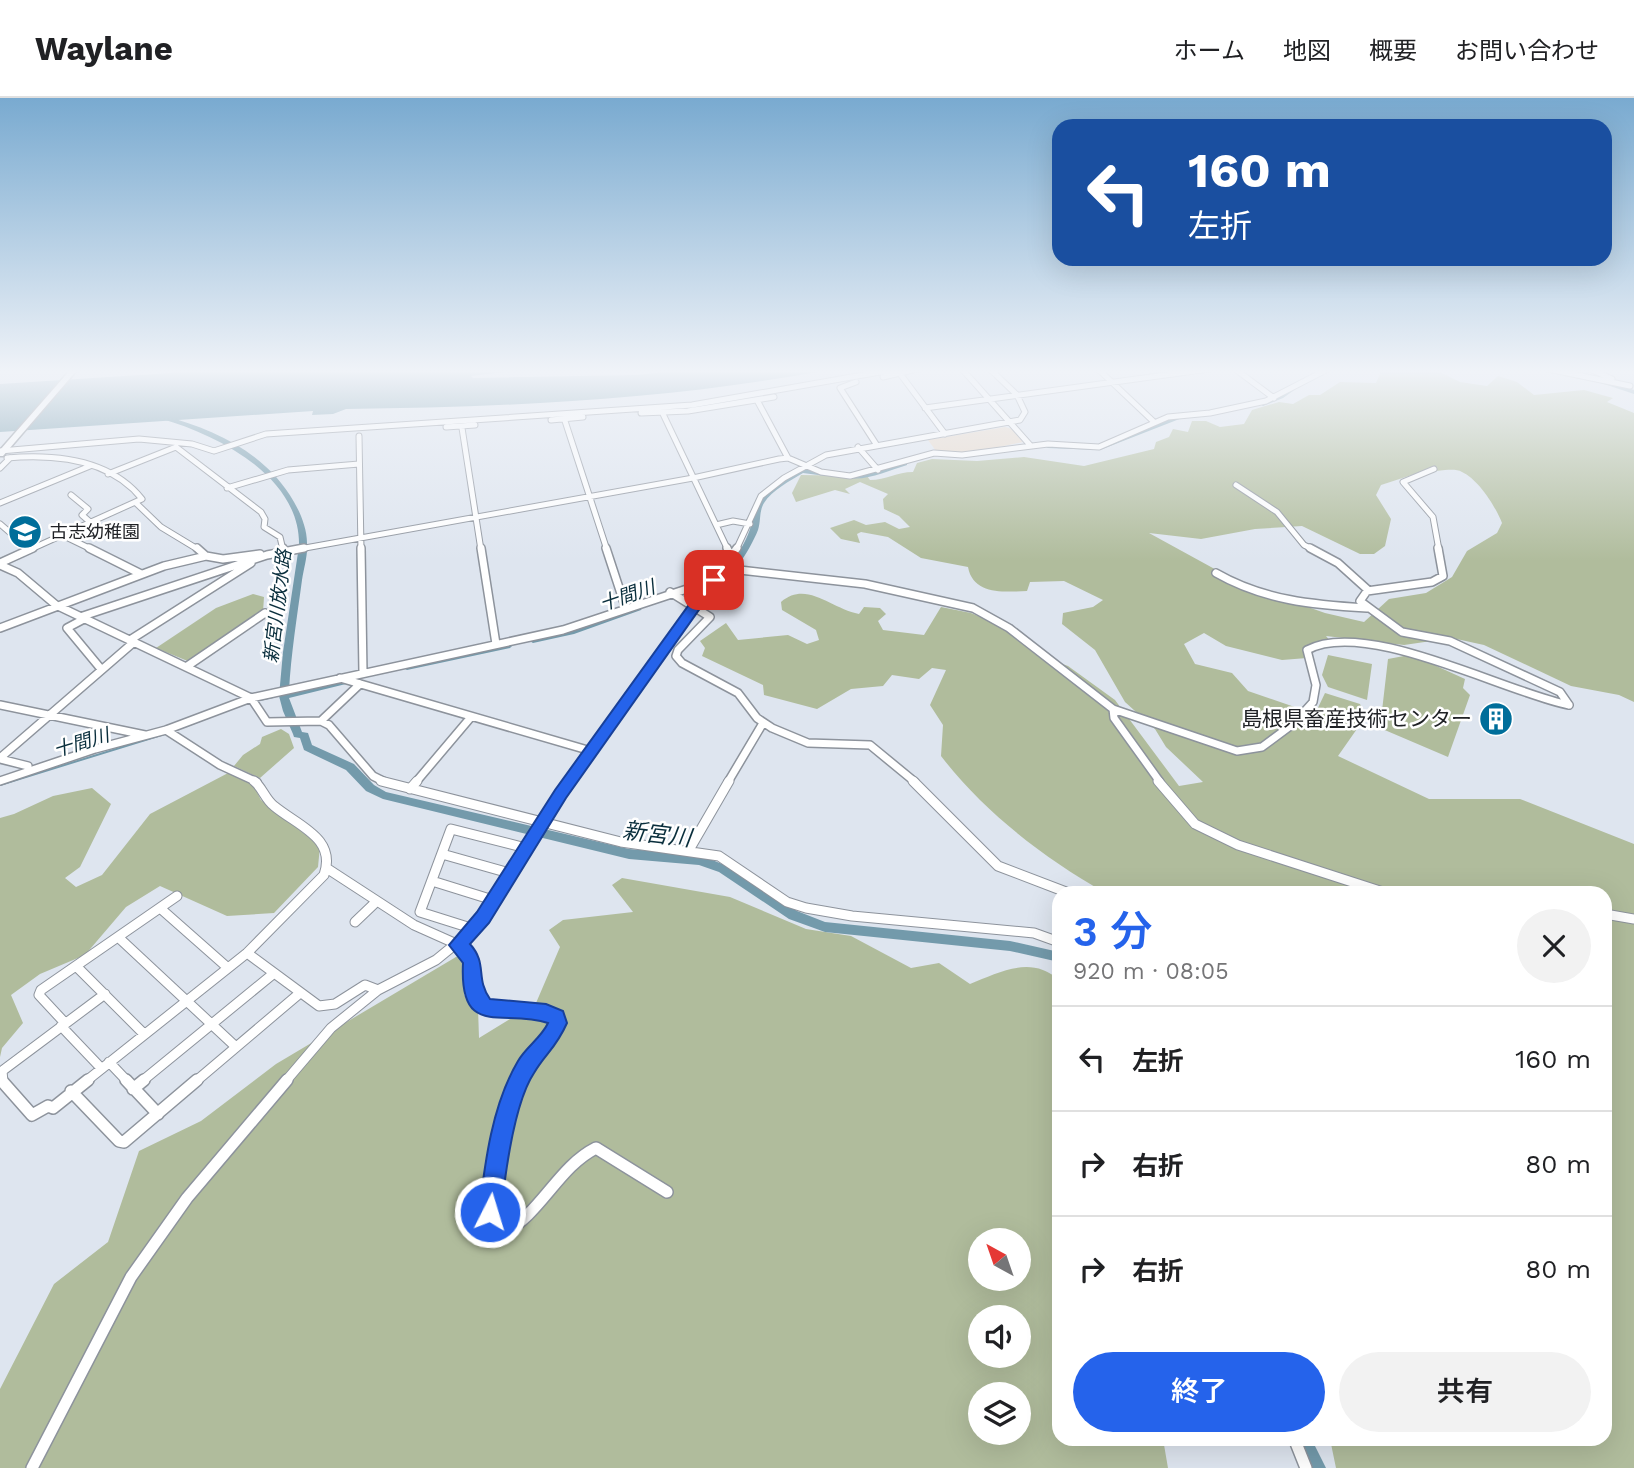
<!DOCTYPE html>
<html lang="ja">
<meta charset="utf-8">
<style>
:root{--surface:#fff;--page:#f2f2f2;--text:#202124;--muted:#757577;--line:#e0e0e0;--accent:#2563eb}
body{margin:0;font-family:"Work Sans","Noto Sans JP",sans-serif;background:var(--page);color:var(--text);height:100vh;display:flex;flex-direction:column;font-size:26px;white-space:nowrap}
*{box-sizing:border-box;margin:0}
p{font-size:23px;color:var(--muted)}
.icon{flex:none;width:38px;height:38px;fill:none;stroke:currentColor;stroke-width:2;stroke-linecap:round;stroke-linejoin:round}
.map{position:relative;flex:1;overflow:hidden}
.drawer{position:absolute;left:1052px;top:788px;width:560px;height:560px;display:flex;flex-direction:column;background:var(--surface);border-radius:21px;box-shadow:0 7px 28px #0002}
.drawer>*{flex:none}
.guide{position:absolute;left:1052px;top:21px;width:560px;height:147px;border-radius:21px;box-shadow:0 7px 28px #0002;background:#1a4fa0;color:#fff;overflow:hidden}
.needle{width:46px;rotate:320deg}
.fabs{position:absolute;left:968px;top:1130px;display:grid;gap:14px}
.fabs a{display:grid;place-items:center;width:63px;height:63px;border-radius:50%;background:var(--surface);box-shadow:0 7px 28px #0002;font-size:35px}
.pin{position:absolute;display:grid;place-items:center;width:60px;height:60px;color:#fff;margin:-30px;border-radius:14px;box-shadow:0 4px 10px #0006}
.me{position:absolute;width:77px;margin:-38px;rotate:5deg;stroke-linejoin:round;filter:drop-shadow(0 0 5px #0008)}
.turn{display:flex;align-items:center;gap:24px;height:147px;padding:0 21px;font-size:32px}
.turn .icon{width:91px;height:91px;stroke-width:2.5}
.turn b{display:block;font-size:49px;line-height:60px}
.round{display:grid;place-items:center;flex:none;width:74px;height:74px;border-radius:37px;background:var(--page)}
.overview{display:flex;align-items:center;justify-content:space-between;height:119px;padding:0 21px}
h1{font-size:42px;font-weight:600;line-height:52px;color:var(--accent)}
.cta{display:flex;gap:14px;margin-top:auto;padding:14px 21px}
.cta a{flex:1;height:80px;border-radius:42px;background:var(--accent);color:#fff;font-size:28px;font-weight:600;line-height:80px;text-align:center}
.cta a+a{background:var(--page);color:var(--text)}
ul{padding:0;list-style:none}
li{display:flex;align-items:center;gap:21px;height:105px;padding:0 21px;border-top:2px solid var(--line)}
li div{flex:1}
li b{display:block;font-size:26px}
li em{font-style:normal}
header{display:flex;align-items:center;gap:42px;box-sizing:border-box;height:98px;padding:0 35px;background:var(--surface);border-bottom:2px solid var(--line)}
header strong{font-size:33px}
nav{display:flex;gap:38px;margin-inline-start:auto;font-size:24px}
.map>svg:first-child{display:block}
</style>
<header>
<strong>Waylane</strong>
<nav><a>ホーム</a><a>地図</a><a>概要</a><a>お問い合わせ</a></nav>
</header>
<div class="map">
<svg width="1634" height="1370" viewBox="0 0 1634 1370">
<rect width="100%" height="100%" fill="#dee5ef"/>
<path fill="#e8d7c6" d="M1005,329L1012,331L1023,344L966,356L936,353L928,342Z"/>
<path fill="#b0bc9c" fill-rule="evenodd" d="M1382,271L1442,275L1460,284L1487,288L1498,278L1517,284L1534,297L1584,292L1613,300L1607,304L1634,315V604L1619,597L1571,588L1484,547L1452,540L1404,547L1326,538L1331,544L1311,548L1307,560L1282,562L1226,548L1204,535L1184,546L1195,566L1232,575L1248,593L1315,616L1325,595L1360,606L1366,618L1338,658L1429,701H1520L1634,746V1370H1336L1330,1341L1605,1340V794H1104C1044,760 984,714 941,658L943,627L930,607L946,572L932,570L919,581L892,577L883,588L851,591L817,611L764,597L763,587L702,558L705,550L700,543L726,525L738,542L788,537L807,546L819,542L816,532L782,512L781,504C807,482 831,511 859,516L864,509L880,510L886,516L878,523L883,532L924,537L941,509L971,515L997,526L1035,556L1068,568L1115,602L1179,688L1203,684L1166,649L1155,631L1125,604L1095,552L1062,526L1063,515L1093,509L1103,502L1064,483L1030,484L1027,493C1004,494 973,497 968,469L921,460L888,439L861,434L857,436L860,445L841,441L830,430L854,422L866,427L885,424L899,431L910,429L899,418L884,411L883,401L888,396L860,384L845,391L850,396L835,392L796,404L792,395L801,377L867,378L870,382C886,382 897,374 913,374L917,365L932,361L977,363L1024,359L1084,368L1154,351L1156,344L1169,339L1173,331L1188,334L1192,323H1206L1220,329L1244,326L1252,312L1279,304L1293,306L1309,297H1320L1340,284L1376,285ZM1445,372C1450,372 1457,371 1462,374C1478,381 1496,409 1502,425L1497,435L1467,453L1452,479L1426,495L1389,501L1364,524L1325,515L1242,486L1149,435L1201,441L1255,431L1302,428L1360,456H1374L1385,448L1391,421L1376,397L1381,387L1418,375Z
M253,496L264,499L263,514L190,564L156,550L216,510Z
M1328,557L1372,566L1367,602L1328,589L1322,577Z
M1404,558L1421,561L1465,581L1463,590L1470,597L1448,659L1380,630L1388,561Z
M281,631L289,636L294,650L260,680L234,668L243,657L260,646L262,639Z
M230,674L253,686L261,702L320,748L318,769L274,815L227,818L160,788L126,809L85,857L40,876L11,897L23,925L2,950L0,959V720L14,716L53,698L92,690L111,706L80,769L65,780L76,789L102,777L150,716Z
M622,780L730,799L806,831L851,838L911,870L939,865L970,886C1000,874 1031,857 1059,882V1340L1163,1341L1168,1370H0V1291L54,1186L108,1144L139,1053L201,1023L276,966L461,856L466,876L464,897L478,910L479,940L536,905L560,849L549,832L563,822L633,814L612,787ZM980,1143H1018V1181H980ZM980,1220H1018V1258H980ZM980,1297H1018V1335H980Z"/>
<path fill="#739aab" d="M233,271H527L471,278L473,280L636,277L697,271H832C672,302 508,309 346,311L333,316L312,317L313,313L0,334V286Z"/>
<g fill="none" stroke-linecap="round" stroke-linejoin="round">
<path stroke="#739aab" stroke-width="2" d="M255,603L273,599
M173,633L210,619
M0,687L168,635"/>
<path fill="#739aab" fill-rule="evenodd" d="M1538,271H1551L1563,275L1560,277Z
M1603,282L1634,292V296L1601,285L1600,284Z
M1298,285L1301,287L1300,288L1283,300L1263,308L1260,306L1279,298Z
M1189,316L1191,317V319L1182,320L1100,352L1048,350L1044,348L1048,346L1099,348L1179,317Z
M164,318C215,331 267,356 294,404C301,416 307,431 307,445C308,457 304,469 302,482C297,519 291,556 289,593L354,578L359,581L354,584L289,600L302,634L308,635L312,647L354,666L374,687L386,694L629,751L700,757L727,768L797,813L825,824L1010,843L1059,854V864L1010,853L825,834L789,821L719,774L699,767L629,761L383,701L366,693L346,672L304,652L300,640L294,639L293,636L283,613L279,598L283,554L299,448C301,379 218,337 162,321L161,320Z
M904,363H907V367C887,373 861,386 841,378L845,376L867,375Z
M802,371L826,374L830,376L826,378L803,375C790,383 772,392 764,405C759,413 761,423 758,432C750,452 728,490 704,489V485C727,476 744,451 751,428C753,421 752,413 755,407C763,391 786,377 802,371Z
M638,507L642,510L641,512L574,536L533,545L528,542L533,539L569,532Z
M507,545L512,548L510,550L407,572L402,569L407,566Z
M1294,1340H1311L1326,1370H1308Z"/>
<g stroke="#8d939c" stroke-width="7">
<path id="minor-far3" d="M962,271L1030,347
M1098,271L1154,324
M1235,271L1274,300
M1548,271L1630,288
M1590,271L1612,281
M901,277L945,336
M883,279L917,271
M856,284L840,290L876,346
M758,304L788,360
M925,310L1209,271
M641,315L688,313L774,299
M663,316L728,452
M551,322L583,319
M565,323L607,452
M446,329L475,327
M462,330L481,452
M359,338L361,452
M858,349L878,372
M0,353L139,341L192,346L214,353L266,336L692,307L897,271
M7,360C54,356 110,361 142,401L29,452
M0,370L10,360
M1434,371L1403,384L1433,419L1439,452
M108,376L176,349L261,414L265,421L264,429L280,439L283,452
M1236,387L1277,414L1304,447L1314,452
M227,390L288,372L359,366
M71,397L88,411L82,417L90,424
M0,405L90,368
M136,405L161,429L199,452
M0,426L29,451
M716,427L733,423L750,426
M62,437L93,452
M294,452L693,380L779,361L788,360L821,374L850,378L934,355L962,357L1048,346L1099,349L1168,319L1210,315L1266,303L1328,271
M736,452L761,398L784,380L826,357L1020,322L1025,314L1017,297L990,271"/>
</g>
<g stroke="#8d939c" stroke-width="10">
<path id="minor-far2" d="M89,450L141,476
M197,450L206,458
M283,450L284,454
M361,450L363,575
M481,450L496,546
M606,450L626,511
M727,450L731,459
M1310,450L1338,465L1368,492
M1438,450L1443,478L1432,484L1367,493L1360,503L1402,534L1450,543L1560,594L1569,607
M0,465L33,450
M0,467L18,475L56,507L251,600L267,624L321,623L329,627L373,678L385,684
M722,470L865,486L973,510L1009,530L1113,611L1237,653L1262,649L1293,626L1313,604L1316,587L1307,552C1366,520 1504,594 1569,607
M1216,475C1263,502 1313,507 1367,510
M670,494L710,519L678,552L676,558L682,565L738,595L757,620L772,630L808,645L870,647L915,684
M80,519L267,457L304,450
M84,521L67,530L101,571
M0,530L164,468L206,458L223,461L260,456
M130,542L251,465
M186,569L265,515
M340,580L591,653
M0,607L145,637
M1113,611L1114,620L1160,684
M321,623L360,586
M166,632L220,667L257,684
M0,660L134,544
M0,661L28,668
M0,683L95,651L166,632L251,600L563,532L714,482
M416,684L471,619
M568,684L737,450
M728,684L763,625"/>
</g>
<g stroke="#8d939c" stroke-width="11">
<path id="minor-far1" d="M381,683L621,744L719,758L787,804L806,810L852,818L1034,835L1059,844
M913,683L998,768L1066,794
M1158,683L1195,726L1238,747L1383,794
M410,691L417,683
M689,752L729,683
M442,756L509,775
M328,771L414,827L461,848L471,859L474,894L483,907L498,913L556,919C558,945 528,961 519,984
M432,783L493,802
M160,810L228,870
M1605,816L1634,821
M355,824L377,803
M474,831L420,814L451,731L526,750
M118,839L236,949
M247,855L319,908L335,906L365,887L378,892
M76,868L144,936
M65,925L39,897L41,892L177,798
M61,928L101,970
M109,964L128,984
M3,984L2,973L105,896
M85,984L247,855L324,777C337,740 298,728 274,708C265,701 262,689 254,683
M141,984L273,876
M195,984L300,895
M285,984L331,930L378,892L436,862L474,831L570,683"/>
</g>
<g stroke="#8d939c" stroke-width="14">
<path id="minor" d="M1,982L32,1017L48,1008L53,1010L88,982
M126,982L158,1016
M519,982C503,1025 479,1087 495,1133L502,1136C541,1116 558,1069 596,1050L667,1094
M133,991L144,982
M71,993L119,1043L124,1044L197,982
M1294,1340L1306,1370
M32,1370L131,1179L187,1100L287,982"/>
</g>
<g stroke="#8d939c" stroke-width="3">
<path id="major" d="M71,271H78L3,358H0V352Z"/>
</g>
<use href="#minor-far3" stroke="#fff" stroke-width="5"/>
<use href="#minor-far2" stroke="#fff" stroke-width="7"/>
<use href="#minor-far1" stroke="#fff" stroke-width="9"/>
<use href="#minor" stroke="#fff" stroke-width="11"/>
<use href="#major" fill="#fff" fill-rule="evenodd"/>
</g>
<linearGradient id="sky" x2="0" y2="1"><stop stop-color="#79aad0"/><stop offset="0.59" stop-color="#f0f3f8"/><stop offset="1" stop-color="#f0f3f8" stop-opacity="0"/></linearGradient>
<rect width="1634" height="463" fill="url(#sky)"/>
<path fill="#2563eb" stroke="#184099" stroke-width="2" d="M709,479L720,482L566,700L489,825L470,846C488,866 475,880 490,901L546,906L563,913L567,925C556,950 546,955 534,975C514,1005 505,1077 501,1114L498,1121L490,1125L482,1121L479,1114C485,1064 492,1007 518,963C526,949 541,940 548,925C503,910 459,942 463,865L449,847L477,814L555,692Z"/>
<defs>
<g id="school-disc" transform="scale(1.75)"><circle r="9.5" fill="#006e9a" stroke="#fff"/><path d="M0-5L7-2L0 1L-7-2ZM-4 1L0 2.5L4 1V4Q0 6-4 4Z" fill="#fff"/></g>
<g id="building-disc" transform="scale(1.75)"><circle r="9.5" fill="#006e9a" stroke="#fff"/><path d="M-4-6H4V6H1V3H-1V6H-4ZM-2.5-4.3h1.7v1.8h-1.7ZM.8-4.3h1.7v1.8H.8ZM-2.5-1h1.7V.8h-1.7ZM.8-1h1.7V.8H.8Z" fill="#fff"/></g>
</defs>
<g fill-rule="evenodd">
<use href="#school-disc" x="25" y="434"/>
<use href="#building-disc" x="1496" y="621"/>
</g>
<g text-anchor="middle" stroke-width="5" stroke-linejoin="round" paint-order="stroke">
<g font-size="18" fill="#202226" stroke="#fff" text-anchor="start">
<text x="50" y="440">古志幼稚園</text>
</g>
<g font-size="19" font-style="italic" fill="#092e3c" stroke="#fff">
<text transform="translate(627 497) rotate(-19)" y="7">十間川</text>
<text transform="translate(277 508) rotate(-83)" y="7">新宮川放水路</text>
<text transform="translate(81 644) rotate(-17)" y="7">十間川</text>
</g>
<g font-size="21" fill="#202226" stroke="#fff" text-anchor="end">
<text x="1472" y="628">島根県畜産技術センター</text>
</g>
<g font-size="23" font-style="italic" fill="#092e3c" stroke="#fff">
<text transform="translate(657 736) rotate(7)" y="8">新宮川</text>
</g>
</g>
</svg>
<div class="fabs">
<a><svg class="needle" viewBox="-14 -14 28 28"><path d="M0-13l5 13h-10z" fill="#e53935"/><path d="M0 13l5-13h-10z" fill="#757577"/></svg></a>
<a><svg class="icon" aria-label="sound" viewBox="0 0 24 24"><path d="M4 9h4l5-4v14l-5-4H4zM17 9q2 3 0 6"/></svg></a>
<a><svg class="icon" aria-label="layers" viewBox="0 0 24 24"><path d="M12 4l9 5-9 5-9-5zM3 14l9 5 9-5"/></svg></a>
</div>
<div class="pin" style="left:714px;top:482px;background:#d93025"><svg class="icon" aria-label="arrive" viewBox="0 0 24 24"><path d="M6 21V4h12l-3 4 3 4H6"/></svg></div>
<svg class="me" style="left:490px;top:1114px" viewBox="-20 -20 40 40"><circle r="17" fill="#2563eb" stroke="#fff" stroke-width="3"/><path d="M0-11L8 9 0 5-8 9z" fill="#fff"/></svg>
<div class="guide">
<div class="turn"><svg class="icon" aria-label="left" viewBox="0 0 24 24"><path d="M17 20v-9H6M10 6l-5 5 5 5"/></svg><div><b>160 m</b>左折</div></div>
</div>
<section class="drawer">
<div class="overview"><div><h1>3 分</h1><p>920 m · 08:05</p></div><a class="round"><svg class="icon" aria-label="close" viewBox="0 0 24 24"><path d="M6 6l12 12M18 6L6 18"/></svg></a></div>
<ul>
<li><svg class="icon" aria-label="left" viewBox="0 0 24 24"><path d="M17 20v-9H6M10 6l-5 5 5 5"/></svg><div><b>左折</b></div><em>160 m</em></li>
<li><svg class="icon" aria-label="right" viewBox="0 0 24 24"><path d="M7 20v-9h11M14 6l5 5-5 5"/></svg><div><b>右折</b></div><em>80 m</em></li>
<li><svg class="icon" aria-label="right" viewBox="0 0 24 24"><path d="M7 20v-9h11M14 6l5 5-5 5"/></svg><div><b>右折</b></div><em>80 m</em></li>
</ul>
<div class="cta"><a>終了</a><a>共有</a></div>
</section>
</div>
